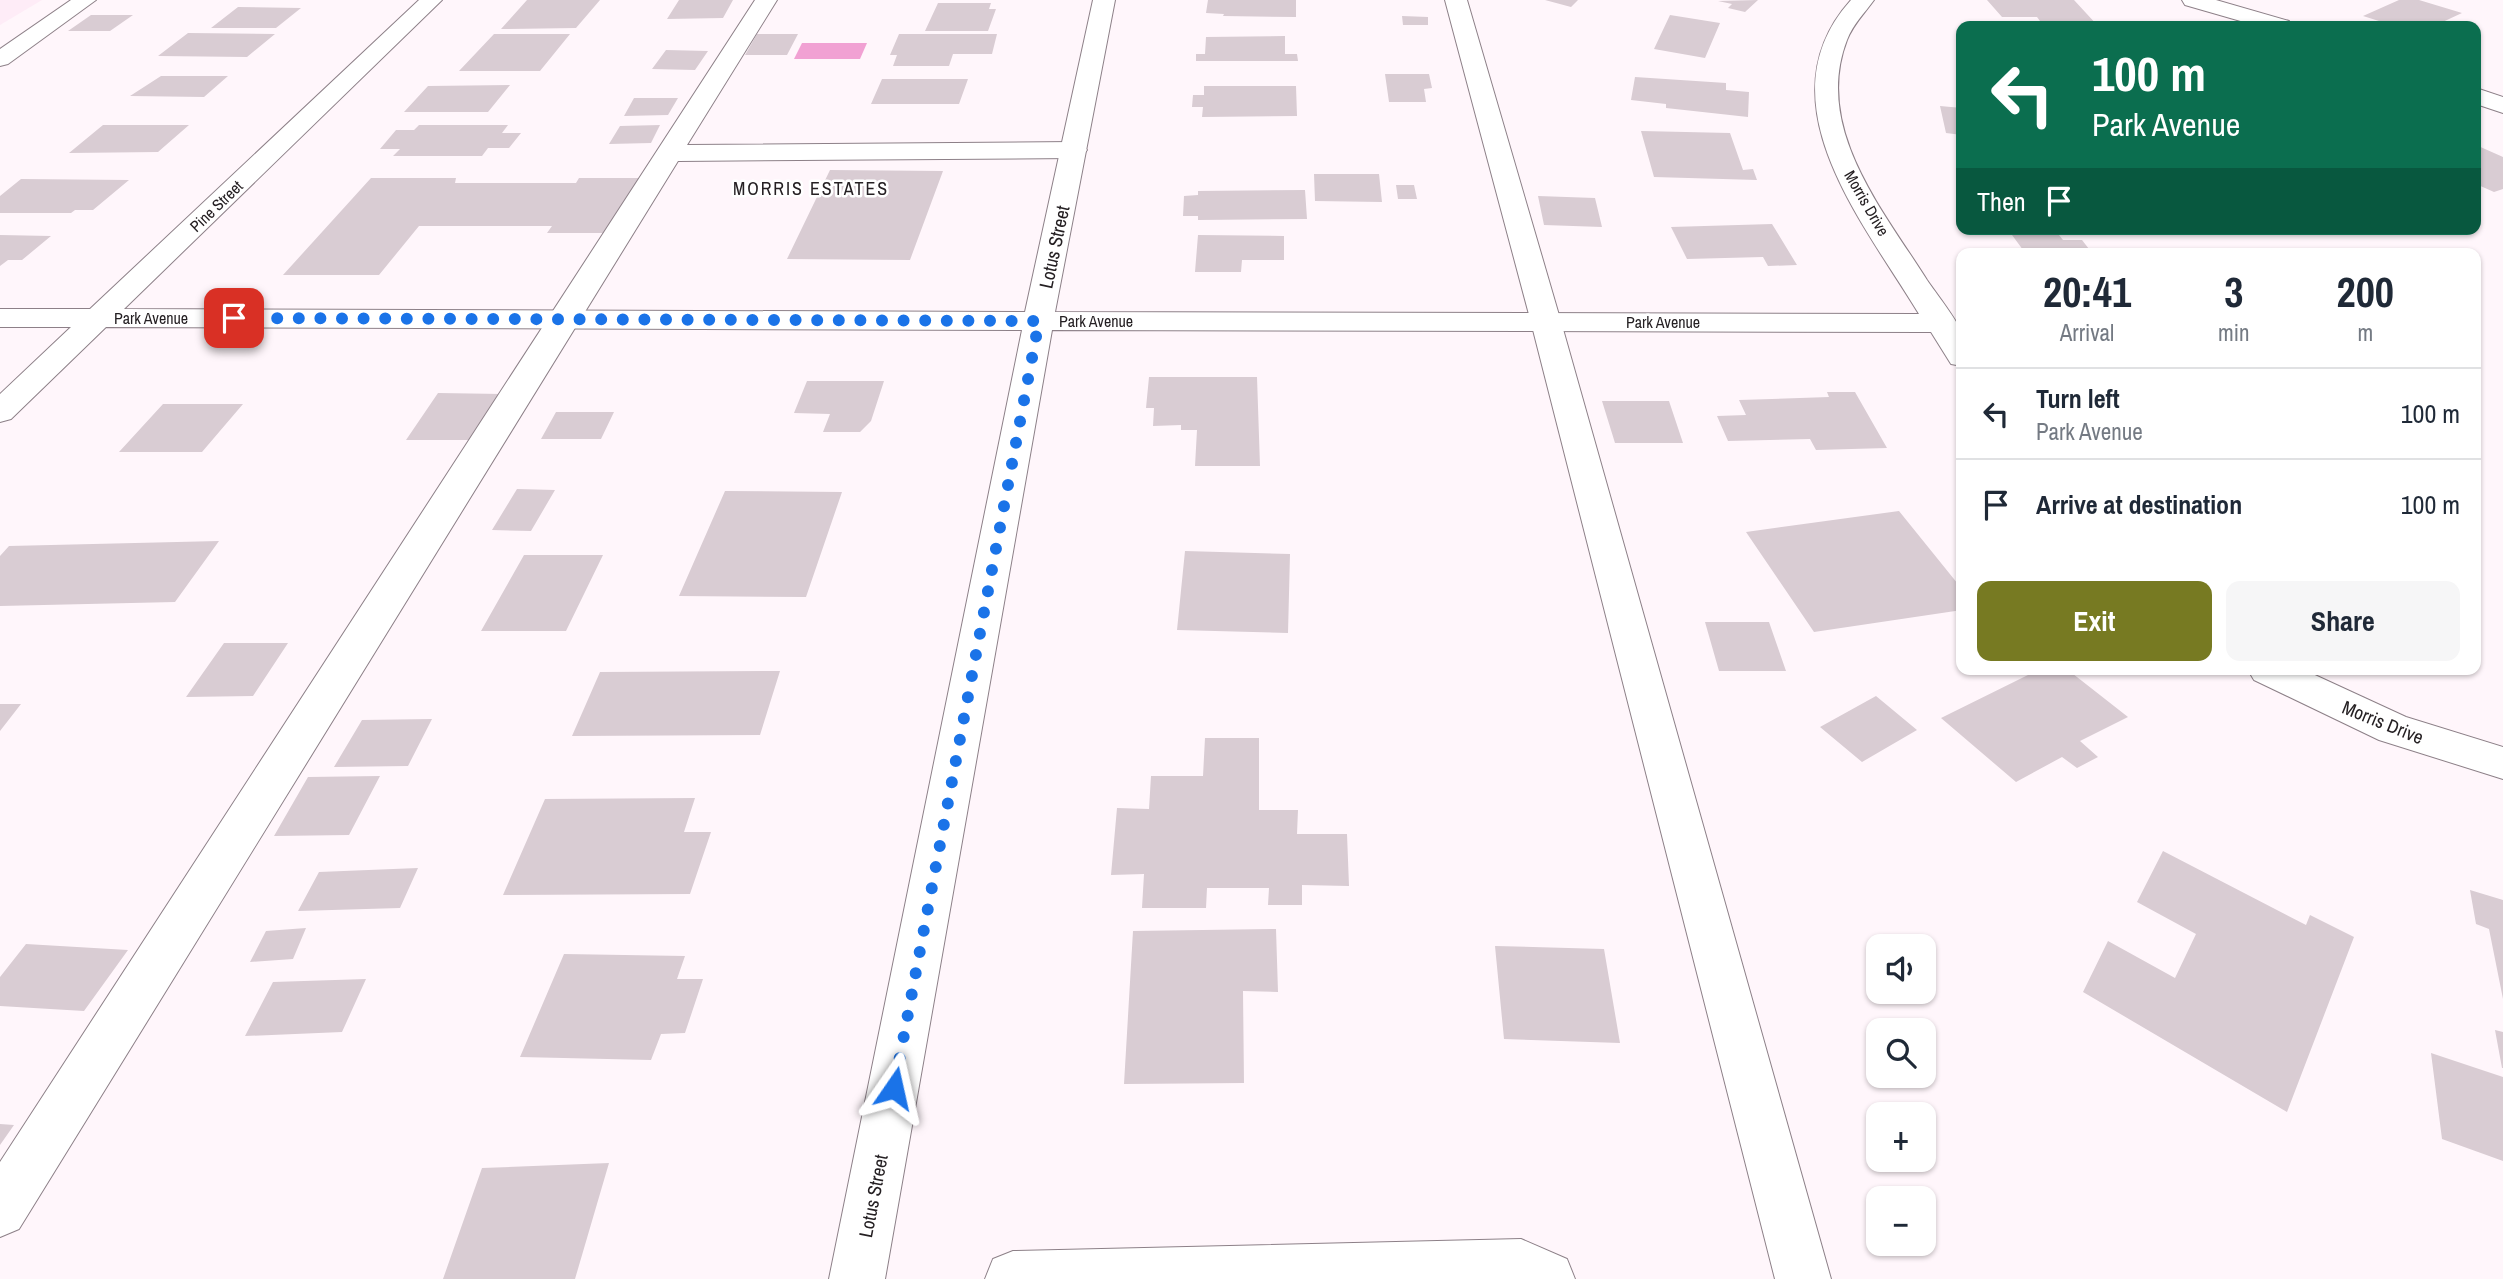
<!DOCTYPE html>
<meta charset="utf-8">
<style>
:root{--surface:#fff;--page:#f6f6f7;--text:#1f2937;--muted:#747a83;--line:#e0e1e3;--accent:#777a22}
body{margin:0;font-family:"Archivo Narrow",sans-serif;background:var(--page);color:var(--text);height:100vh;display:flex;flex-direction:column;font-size:26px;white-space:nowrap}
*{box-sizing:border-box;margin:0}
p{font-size:23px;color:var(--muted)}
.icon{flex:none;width:38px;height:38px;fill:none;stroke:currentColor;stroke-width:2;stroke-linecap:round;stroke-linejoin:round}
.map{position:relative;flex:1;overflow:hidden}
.drawer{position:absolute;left:1956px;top:248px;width:525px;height:427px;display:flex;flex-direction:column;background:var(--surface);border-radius:14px;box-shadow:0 2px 5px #0004}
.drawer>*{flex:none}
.top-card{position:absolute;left:1956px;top:21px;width:525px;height:214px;border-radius:14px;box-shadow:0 2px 5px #0004;background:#0b6e4f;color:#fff;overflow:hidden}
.buttons{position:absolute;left:1866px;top:934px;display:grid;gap:14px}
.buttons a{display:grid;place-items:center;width:70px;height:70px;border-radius:14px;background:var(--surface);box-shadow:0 2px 5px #0004;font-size:35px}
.pin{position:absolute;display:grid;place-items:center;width:60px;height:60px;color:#fff;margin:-30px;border-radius:14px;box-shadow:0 4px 10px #0006}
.me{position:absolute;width:77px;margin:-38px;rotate:11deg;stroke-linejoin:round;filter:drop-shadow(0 0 5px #0008)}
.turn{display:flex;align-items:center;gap:24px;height:147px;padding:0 21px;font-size:32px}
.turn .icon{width:91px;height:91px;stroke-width:2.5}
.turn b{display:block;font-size:49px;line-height:60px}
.then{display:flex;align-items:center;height:66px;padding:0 21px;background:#0003;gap:14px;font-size:26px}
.eta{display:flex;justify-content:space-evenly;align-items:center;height:119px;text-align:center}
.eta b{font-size:42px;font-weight:700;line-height:49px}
.button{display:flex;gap:14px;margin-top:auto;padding:14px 21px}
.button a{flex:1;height:80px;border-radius:14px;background:var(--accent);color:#fff;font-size:28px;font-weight:700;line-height:80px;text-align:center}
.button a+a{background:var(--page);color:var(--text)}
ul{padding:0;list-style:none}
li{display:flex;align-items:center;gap:21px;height:91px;padding:0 21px;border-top:2px solid var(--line)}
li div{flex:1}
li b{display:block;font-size:26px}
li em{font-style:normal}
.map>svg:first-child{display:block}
</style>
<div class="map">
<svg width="2503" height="1279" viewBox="0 0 2503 1279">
<rect width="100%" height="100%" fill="#fff6fb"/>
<path fill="#feecf7" d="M0,0H42L0,25Z"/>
<path fill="#f1a1d3" d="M802,43H867L860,59H794Z"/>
<path fill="#d9ccd3" d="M527,0H600L576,28L501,29Z
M679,0H733L723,18L667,19Z
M1208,0H1296V17L1223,16L1224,14L1206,13Z
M1545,0H1578L1571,7Z
M1758,0L1745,12L1728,8L1732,4L1718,1Z
M1987,0H2074L2098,26H2062L2057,21H2040L2037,17H2002Z
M2399,0H2419L2462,13L2434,26H2395L2363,16Z
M938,3H991L989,9H996L988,31H925Z
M238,7L301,8L276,28H211Z
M91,15H133L110,31H68Z
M1670,15L1720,23L1705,58L1654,49Z
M1402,16L1428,17V25H1403Z
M188,33L275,34L247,57L158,56Z
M494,34H570L540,71H459Z
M757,34H798L787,55H745Z
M899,34H997L992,54H953L949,66H893L897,55H890Z
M1285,36V54H1297L1298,61H1196V54H1205L1206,37Z
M666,50L708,51L695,70L652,69Z
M1385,74H1429L1432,88L1424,89L1426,102H1389Z
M161,76H228L204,97L130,96Z
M1635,77L1726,83V90L1749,92L1748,117L1666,108V104L1631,100Z
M882,79H968L959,104H871Z
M510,85L488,112H404L428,86Z
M1204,86H1296L1297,116L1202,117L1203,107H1192L1193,95H1204Z
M634,98H678L668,115L624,116Z
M1940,106L1962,108V135L1946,133Z
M103,125H189L158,152L69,153Z
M419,125H508L502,133H521L509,148H488L482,156H393L400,149H380L396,130H414Z
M660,125L651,143L609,144L620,126Z
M1641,131L1730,133L1743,170L1753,169L1757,180L1654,177Z
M2476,145L2503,157V189L2494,192L2476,184Z
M830,170L943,171L910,260L787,259Z
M1314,174H1379L1382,202L1315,201Z
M371,178H456L455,183H576L579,178H644L609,233H547L552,226H419L379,275H283Z
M21,179L129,180L93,210H75L71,213H0V196Z
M1396,185H1414L1417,199H1398Z
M1305,190L1307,219L1198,220V216H1183L1184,196L1198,195V191Z
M1538,196L1595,198L1602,227L1544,225Z
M1772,224L1797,265L1768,266L1763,257L1687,259L1671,227Z
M0,235L51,236L22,260H8L0,266Z
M1198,235L1284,236V260H1242L1241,272H1195Z
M2012,235H2059L2063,240H2082L2089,249L2128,248L2132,254H2026Z
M1149,377H1257L1260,466H1195L1197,430H1181V425L1153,426L1154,408H1146Z
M807,381H884L871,421L860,432H823L830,414L794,413Z
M1827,392H1855L1887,448L1816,450L1810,439L1728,441L1717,416L1746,415L1739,400L1829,397Z
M438,393L503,394L473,440H406Z
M1602,401H1669L1683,443H1615Z
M163,404H243L202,452H119Z
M556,412H614L601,439H541Z
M517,489L555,490L531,531L492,530Z
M725,491L842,492L806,597L679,596Z
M1899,511L1962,589V610L1814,632L1746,532Z
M219,541L175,602L0,606V556L9,546Z
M1185,551L1290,554L1288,633L1177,630Z
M524,555H603L566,631H481Z
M1705,622H1769L1786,671H1719Z
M224,643H288L253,696L186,697Z
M2025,670H2068L2128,717L2080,741L2098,757L2077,768L2062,757L2016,782L1941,718L2030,674Z
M780,671L760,735L572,736L600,672Z
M1876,696L1917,730L1862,762L1820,727Z
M0,704H21L0,731Z
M432,719L408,766L334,767L362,720Z
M1205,738H1259V810H1298L1297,834H1347L1349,886L1302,885V905H1268L1269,888H1207L1206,908H1142L1144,874L1111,875L1117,808L1149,809L1151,776H1203Z
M380,776L349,835L274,836L308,777Z
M695,798L684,832H711L690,894L503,895L545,799Z
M2163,851L2306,925L2310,915L2354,937L2287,1112L2083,992L2108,941L2175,978L2196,934L2137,902Z
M418,868L400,908L298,911L319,872Z
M2470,890L2503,900V999L2489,929L2476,924Z
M306,928L293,959L250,962L266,931Z
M1276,929L1278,992L1243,991L1244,1083L1124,1084L1133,931Z
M26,944L128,950L84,1011L0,1006V977Z
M1495,946L1604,949L1620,1043L1504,1039Z
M564,954L685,956L677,979H703L685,1033L661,1034L651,1060L520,1057Z
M366,979L342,1032L245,1036L273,982Z
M2495,1030L2503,1032V1068H2502Z
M2431,1053L2503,1077V1161L2442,1139Z
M0,1124L14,1125L0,1145Z
M609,1163L575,1279H443L482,1168Z"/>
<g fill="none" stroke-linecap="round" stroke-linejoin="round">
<g stroke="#8d8088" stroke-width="2">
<path id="lane" d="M71,0H96L8,64L0,66V49Z
M755,0H777L687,145L1074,142L1083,145L1087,150L1083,155L1074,158L678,161L19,1229L0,1237V1162Z
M1445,0H1467L1561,322L1831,1279H1775L1531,322Z
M1521,1239L1567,1259L1575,1279H985L993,1259L1013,1251Z"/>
</g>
<g stroke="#8d8088" stroke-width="2">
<path id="street" d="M419,0H442L124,309L1025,312L1093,0H1115L1055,312L1919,314C1864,223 1760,101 1851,0H1874C1864,14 1853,24 1847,40C1813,128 1883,210 1927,280C1935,292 1959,322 1962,334C1964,343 1962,357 1962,366L1951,364L1931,332L1052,330L885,1279H829L1022,330L106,327L11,419L0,422V394L71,327H0V309H90Z
M2182,0H2216L2289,21L2292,26H2258L2185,5Z
M2476,88L2503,97V113L2476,104Z
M2248,670H2304L2406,717L2503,747V779L2379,740L2254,680Z"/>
</g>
<use href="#lane" fill="#fff" fill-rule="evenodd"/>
<use href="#street" fill="#fff" fill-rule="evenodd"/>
</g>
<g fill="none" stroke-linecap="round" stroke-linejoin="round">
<path stroke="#1a73e8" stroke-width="12" stroke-dasharray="0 21.6" d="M234,318L1039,321L894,1088"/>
</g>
<g text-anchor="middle" stroke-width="5" stroke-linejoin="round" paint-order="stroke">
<g font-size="16" fill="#252023" stroke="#fff">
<text transform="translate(1867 203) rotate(60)" y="6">Morris Drive</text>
<text transform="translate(216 206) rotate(-44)" y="6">Pine Street</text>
<text x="151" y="324">Park Avenue</text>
<text x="1096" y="327">Park Avenue</text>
<text x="1663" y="328">Park Avenue</text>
</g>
<g font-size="18" letter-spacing="2" fill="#252023" stroke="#fff">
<text x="811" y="195">MORRIS ESTATES</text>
</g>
<g font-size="19" fill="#252023" stroke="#fff">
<text transform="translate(1054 247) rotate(-78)" y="7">Lotus Street</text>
<text transform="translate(2383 722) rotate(22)" y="7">Morris Drive</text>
<text transform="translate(873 1196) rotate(-79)" y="7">Lotus Street</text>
</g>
</g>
</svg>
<div class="buttons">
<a><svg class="icon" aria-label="sound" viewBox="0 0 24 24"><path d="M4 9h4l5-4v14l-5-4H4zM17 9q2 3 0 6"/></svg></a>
<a><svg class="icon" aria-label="search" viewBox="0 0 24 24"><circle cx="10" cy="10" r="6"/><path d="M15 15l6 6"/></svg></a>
<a>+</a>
<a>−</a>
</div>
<div class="pin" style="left:234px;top:318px;background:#d93025"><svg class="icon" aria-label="arrive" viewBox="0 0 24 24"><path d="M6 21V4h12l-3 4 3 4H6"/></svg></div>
<svg class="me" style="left:894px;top:1088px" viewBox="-20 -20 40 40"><path d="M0-17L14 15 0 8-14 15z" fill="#1a73e8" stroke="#fff" stroke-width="4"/></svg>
<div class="top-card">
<div class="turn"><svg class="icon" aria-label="left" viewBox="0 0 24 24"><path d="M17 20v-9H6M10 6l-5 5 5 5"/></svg><div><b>100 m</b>Park Avenue</div></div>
<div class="then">Then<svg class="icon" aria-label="arrive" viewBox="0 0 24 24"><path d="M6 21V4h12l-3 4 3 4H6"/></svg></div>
</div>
<section class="drawer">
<div class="eta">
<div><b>20:41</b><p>Arrival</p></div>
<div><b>3</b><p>min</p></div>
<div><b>200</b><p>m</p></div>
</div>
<ul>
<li><svg class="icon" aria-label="left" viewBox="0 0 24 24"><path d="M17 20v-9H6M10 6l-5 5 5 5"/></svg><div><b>Turn left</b><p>Park Avenue</p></div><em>100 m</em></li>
<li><svg class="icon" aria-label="arrive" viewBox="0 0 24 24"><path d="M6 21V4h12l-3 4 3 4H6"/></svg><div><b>Arrive at destination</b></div><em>100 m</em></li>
</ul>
<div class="button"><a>Exit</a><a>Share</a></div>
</section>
</div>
